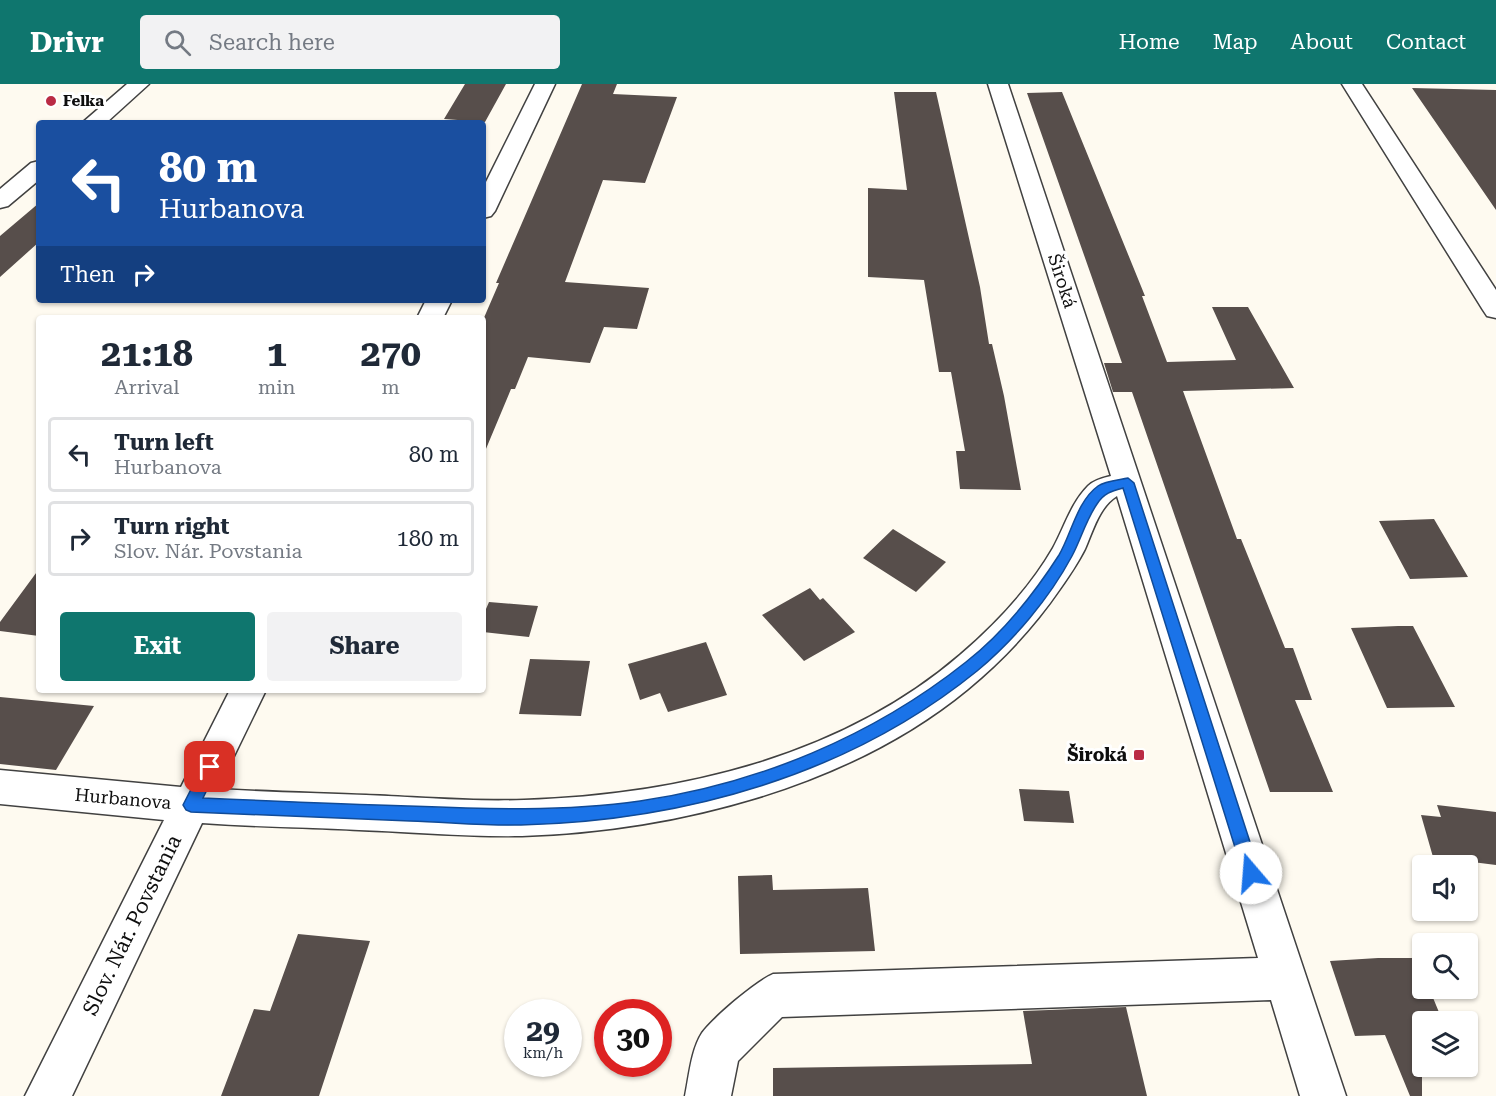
<!DOCTYPE html>
<meta charset="utf-8">
<style>
:root{--surface:#fff;--page:#f2f2f3;--text:#1f2937;--muted:#747a83;--line:#e0e1e3;--accent:#0f766e}
body{margin:0;font-family:"Roboto Serif",serif;background:var(--page);color:var(--text);height:100vh;display:flex;flex-direction:column;font-size:22px;white-space:nowrap}
*{box-sizing:border-box;margin:0}
p{font-size:20px;color:var(--muted)}
.icon{flex:none;width:33px;height:33px;fill:none;stroke:currentColor;stroke-width:2;stroke-linecap:round;stroke-linejoin:round}
.map{position:relative;flex:1;overflow:hidden}
.sheet{position:absolute;left:36px;top:231px;width:450px;height:378px;display:flex;flex-direction:column;background:var(--surface);border-radius:6px;box-shadow:0 2px 4px #0004}
.sheet>*{flex:none}
.top-card{position:absolute;left:36px;top:36px;width:450px;height:183px;border-radius:6px;box-shadow:0 2px 4px #0004;background:#1a4fa0;color:#fff;overflow:hidden}
.buttons{position:absolute;left:1412px;top:771px;display:grid;gap:12px}
.buttons a{display:grid;place-items:center;width:66px;height:66px;border-radius:6px;background:var(--surface);box-shadow:0 2px 4px #0004;font-size:30px}
.speed{position:absolute;left:504px;top:915px;display:flex;gap:12px;font-size:30px;font-weight:700;text-align:center}
.speed>*{display:grid;place-content:center;width:78px;height:78px;border-radius:50%;background:var(--surface);box-shadow:0 2px 4px #0004;line-height:1}
.speed small{font-size:15px;font-weight:400}
.speed .limit{border:9px solid #d22;background:#fff;color:#111}
.pin{position:absolute;display:grid;place-items:center;width:51px;height:51px;color:#fff;margin:-26px;border-radius:12px;box-shadow:0 3px 9px #0006}
.me{position:absolute;width:66px;margin:-33px;rotate:342deg;stroke-linejoin:round;filter:drop-shadow(0 0 4px #0008)}
.turn{display:flex;align-items:center;gap:21px;height:126px;padding:0 24px;font-size:27px}
.turn .icon{width:78px;height:78px;stroke-width:2.5}
.turn b{display:block;font-size:42px;line-height:51px}
.then{display:flex;align-items:center;height:57px;padding:0 24px;background:#0003;gap:12px;font-size:22px}
.eta{display:flex;justify-content:space-evenly;align-items:center;height:102px;text-align:center}
.eta b{font-size:36px;font-weight:700;line-height:42px}
.primary-button{display:flex;gap:12px;margin-top:auto;padding:12px 24px}
.primary-button a{flex:1;height:69px;border-radius:6px;background:var(--accent);color:#fff;font-size:24px;font-weight:700;line-height:69px;text-align:center}
.primary-button a+a{background:var(--page);color:var(--text)}
ul{padding:0;list-style:none}
li{display:flex;align-items:center;gap:18px;height:75px;margin:0 12px 9px;padding:0 12px;border:3px solid var(--line);border-radius:6px}
li div{flex:1}
li b{display:block;font-size:22px}
li em{font-style:normal}
header{display:flex;align-items:center;gap:36px;box-sizing:border-box;height:84px;padding:0 30px;background:var(--accent);color:#fff}
header strong{font-size:28px}
nav{display:flex;gap:33px;margin-inline-start:auto;font-size:21px}
.search{width:420px;height:54px;background:var(--page);display:flex;align-items:center;gap:15px;box-sizing:border-box;padding:0 21px;border-radius:6px;color:var(--muted);font-size:22px}
.map>svg:first-child{display:block}
</style>
<header>
<strong>Drivr</strong>
<div class="search"><svg class="icon" aria-label="search" viewBox="0 0 24 24"><circle cx="10" cy="10" r="6"/><path d="M15 15l6 6"/></svg>Search here</div>
<nav><a>Home</a><a>Map</a><a>About</a><a>Contact</a></nav>
</header>
<div class="map">
<svg width="1496" height="1012" viewBox="0 0 1496 1012">
<rect width="100%" height="100%" fill="#fefaf0"/>
<path fill="#574e4b" d="M465,0H506L485,38L444,35Z
M582,0H617L613,10L677,13L645,99L603,96L565,198L649,204L637,245L604,243L590,279L528,273L515,305H511L483,372V236L499,199H496Z
M1412,4L1496,6V126Z
M894,8H936L980,203L989,260H992L1004,312L1021,406L960,405L956,367H965L951,288H939L924,196L868,193V104L907,106Z
M1062,8L1145,212H1142L1167,278L1236,276L1212,223H1248L1294,304L1183,307L1237,455H1241L1285,564H1293L1312,616H1295L1333,708H1270L1132,308H1113L1104,279H1122L1027,9Z
M39,119V158L0,193V152Z
M1434,435L1468,493L1410,495L1379,437Z
M893,445L946,478L916,508L863,474Z
M39,485V552L0,547V538Z
M810,504L820,516L823,514L855,548L804,577L762,531Z
M489,518L538,522L529,553L483,548V532Z
M1398,542H1413L1455,623L1387,624L1351,544Z
M706,558L727,611L668,628L660,609L640,616L628,580Z
M530,575L590,577L581,632L519,630Z
M0,613L94,622L56,686L0,680Z
M1019,705L1069,707L1074,739L1024,737Z
M1437,721L1496,728V781L1433,773L1421,731L1441,733Z
M772,791L773,806L868,804L875,867L740,870L738,792Z
M298,850L370,857L319,1012H221L254,925L270,927Z
M1378,874H1416L1422,888V904H1429L1443,938H1422V1012H1410L1385,951L1355,952L1330,877Z
M1126,923L1147,1012H773V984L1032,980L1023,927Z"/>
<g fill="none" stroke-linecap="round" stroke-linejoin="round">
<g stroke="#414141" stroke-width="3">
<path id="minor" d="M127,0H149L106,39H82Z
M535,0H555L495,127L491,132L483,134V104Z
M988,0H1008L1346,1012H1300L1271,916L782,933L738,977L731,1012H685C689,993 691,966 702,949C714,933 755,898 773,890L1258,874L1117,412C1099,423 1093,447 1085,465C1078,479 1069,492 1060,505C1034,543 1003,576 968,605C848,704 674,747 522,752C468,753 413,748 359,746C307,743 254,743 202,739L72,1012H25L164,736L0,720V686L181,703L230,606H266L218,705C267,708 317,709 366,711C418,713 471,718 524,716C677,711 840,674 960,571C995,541 1030,504 1053,464C1064,444 1071,419 1088,402C1094,396 1103,394 1111,392Z
M1342,0H1362L1496,206V234L1487,232L1483,226Z
M39,77V96L8,122L0,124V105L31,79Z
M426,216H452L443,234H417Z"/>
</g>
<use href="#minor" fill="#fff" fill-rule="evenodd"/>
</g>
<path fill="#1a73e8" stroke="#114b97" stroke-width="1.5" d="M1128,394L1134,399L1260,789L1257,794L1251,797L1245,794L1243,789L1123,404C1112,407 1104,409 1097,420C1086,436 1081,455 1072,472C1049,515 1014,556 977,587C849,691 684,737 521,741C484,742 447,738 410,737C337,734 264,731 191,728L186,726L183,721L205,678L210,676L216,678L218,683L203,714C271,717 340,720 408,722C486,725 563,728 640,717C758,700 873,652 966,578C1003,549 1034,510 1059,471C1071,451 1077,417 1098,402C1105,397 1119,396 1128,394Z"/>
<g fill="#ba2b44" stroke="#fff" stroke-width="2">
<circle cx="51" cy="17" r="6"/>
<rect x="1133" y="665" width="12" height="12" rx="3"/>
</g>
<g text-anchor="middle" stroke-width="6" stroke-linejoin="round" paint-order="stroke">
<g font-size="15" font-weight="bold" fill="#0e0e0e" stroke="#fff" text-anchor="start">
<text x="63" y="22">Felka</text>
</g>
<g font-size="18" fill="#0e0e0e" stroke="#fff">
<text transform="translate(1062 197) rotate(72)" y="6">Široká</text>
<text transform="translate(123 715) rotate(5)" y="6">Hurbanova</text>
</g>
<g font-size="18" font-weight="bold" fill="#0e0e0e" stroke="#fff" text-anchor="end">
<text x="1127" y="677">Široká</text>
</g>
<g font-size="21" fill="#0e0e0e" stroke="#fff">
<text transform="translate(132 841) rotate(-64)" y="7">Slov. Nár. Povstania</text>
</g>
</g>
</svg>
<div class="buttons">
<a><svg class="icon" aria-label="sound" viewBox="0 0 24 24"><path d="M4 9h4l5-4v14l-5-4H4zM17 9q2 3 0 6"/></svg></a>
<a><svg class="icon" aria-label="search" viewBox="0 0 24 24"><circle cx="10" cy="10" r="6"/><path d="M15 15l6 6"/></svg></a>
<a><svg class="icon" aria-label="layers" viewBox="0 0 24 24"><path d="M12 4l9 5-9 5-9-5zM3 14l9 5 9-5"/></svg></a>
</div>
<div class="speed"><div>29<small>km/h</small></div><div class="limit">30</div></div>
<div class="pin" style="left:210px;top:683px;background:#d93025"><svg class="icon" aria-label="arrive" viewBox="0 0 24 24"><path d="M6 21V4h12l-3 4 3 4H6"/></svg></div>
<svg class="me" style="left:1251px;top:789px" viewBox="-20 -20 40 40"><circle r="19" fill="#fff"/><path d="M0-13L10 11 0 6-10 11z" fill="#1a73e8"/></svg>
<div class="top-card">
<div class="turn"><svg class="icon" aria-label="left" viewBox="0 0 24 24"><path d="M17 20v-9H6M10 6l-5 5 5 5"/></svg><div><b>80 m</b>Hurbanova</div></div>
<div class="then">Then<svg class="icon" aria-label="right" viewBox="0 0 24 24"><path d="M7 20v-9h11M14 6l5 5-5 5"/></svg></div>
</div>
<section class="sheet">
<div class="eta">
<div><b>21:18</b><p>Arrival</p></div>
<div><b>1</b><p>min</p></div>
<div><b>270</b><p>m</p></div>
</div>
<ul>
<li><svg class="icon" aria-label="left" viewBox="0 0 24 24"><path d="M17 20v-9H6M10 6l-5 5 5 5"/></svg><div><b>Turn left</b><p>Hurbanova</p></div><em>80 m</em></li>
<li><svg class="icon" aria-label="right" viewBox="0 0 24 24"><path d="M7 20v-9h11M14 6l5 5-5 5"/></svg><div><b>Turn right</b><p>Slov. Nár. Povstania</p></div><em>180 m</em></li>
</ul>
<div class="primary-button"><a>Exit</a><a>Share</a></div>
</section>
</div>
